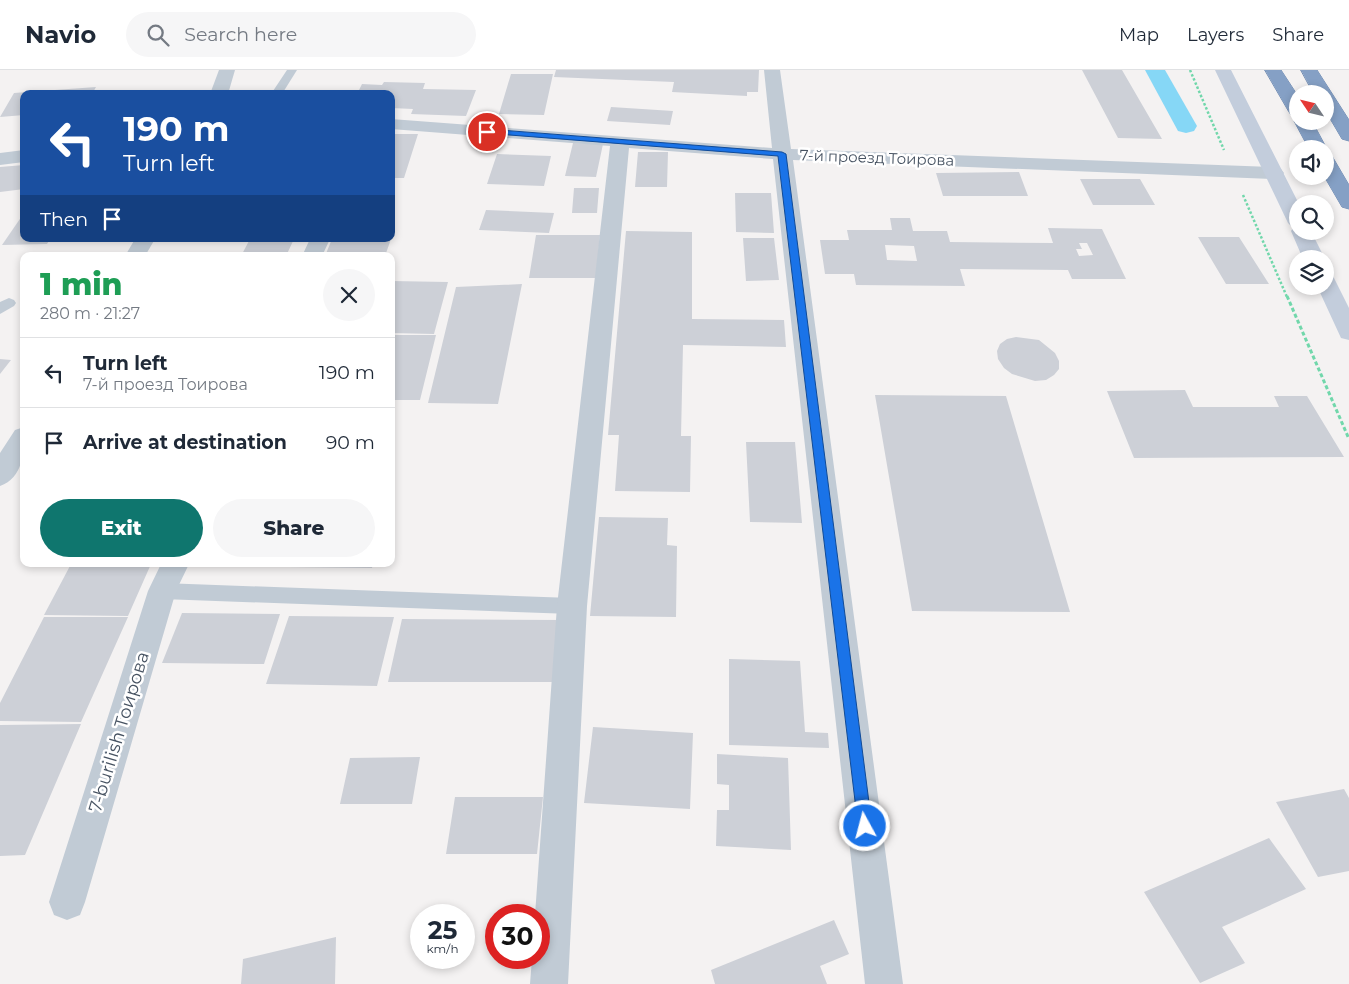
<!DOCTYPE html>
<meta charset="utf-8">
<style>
:root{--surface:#fff;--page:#f6f6f7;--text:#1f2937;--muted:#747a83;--line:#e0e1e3;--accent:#0f766e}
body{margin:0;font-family:Montserrat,sans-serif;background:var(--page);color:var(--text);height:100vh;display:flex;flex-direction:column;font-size:19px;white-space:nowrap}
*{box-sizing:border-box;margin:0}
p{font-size:16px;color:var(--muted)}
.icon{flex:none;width:28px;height:28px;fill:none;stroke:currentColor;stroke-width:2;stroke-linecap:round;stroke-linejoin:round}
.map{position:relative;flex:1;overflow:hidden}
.details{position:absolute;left:20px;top:182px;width:375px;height:315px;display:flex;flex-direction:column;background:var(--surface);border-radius:10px;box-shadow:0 2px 8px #0003}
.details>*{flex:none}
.banner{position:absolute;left:20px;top:20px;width:375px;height:152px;border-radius:10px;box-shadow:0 2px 8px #0003;background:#1a4fa0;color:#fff;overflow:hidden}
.needle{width:32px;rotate:305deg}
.fabs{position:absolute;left:1289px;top:15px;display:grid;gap:10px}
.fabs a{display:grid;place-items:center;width:45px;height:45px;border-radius:50%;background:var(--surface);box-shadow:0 2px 8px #0003;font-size:25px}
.speed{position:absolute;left:410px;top:834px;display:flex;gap:10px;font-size:25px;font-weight:700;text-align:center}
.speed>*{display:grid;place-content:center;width:65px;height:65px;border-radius:50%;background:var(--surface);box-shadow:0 2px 8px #0003;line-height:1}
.speed small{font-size:12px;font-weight:400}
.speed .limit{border:8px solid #d22;background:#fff;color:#111}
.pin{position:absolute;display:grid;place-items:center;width:42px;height:42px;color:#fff;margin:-21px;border:2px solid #fff;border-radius:50%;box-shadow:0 1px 5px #0007}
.me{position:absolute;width:55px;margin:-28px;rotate:353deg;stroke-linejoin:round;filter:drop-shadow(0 0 4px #0008)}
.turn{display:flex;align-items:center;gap:18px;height:105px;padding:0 20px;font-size:22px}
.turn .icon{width:65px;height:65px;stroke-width:2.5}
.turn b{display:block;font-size:35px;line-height:42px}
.then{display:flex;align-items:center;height:48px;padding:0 20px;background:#0003;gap:10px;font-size:19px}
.round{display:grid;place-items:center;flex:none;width:52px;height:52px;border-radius:26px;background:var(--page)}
.head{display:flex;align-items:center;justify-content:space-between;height:85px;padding:0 20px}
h1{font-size:30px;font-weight:800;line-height:38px;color:#1e9e55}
.cta{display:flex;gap:10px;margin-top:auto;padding:10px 20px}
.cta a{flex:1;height:58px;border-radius:30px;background:var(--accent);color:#fff;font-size:20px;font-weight:800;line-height:58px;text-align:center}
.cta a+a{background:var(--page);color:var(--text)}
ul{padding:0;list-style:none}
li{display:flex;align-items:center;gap:15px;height:70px;padding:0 20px;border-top:1px solid var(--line)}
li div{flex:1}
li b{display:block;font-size:19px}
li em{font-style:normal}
header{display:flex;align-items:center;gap:30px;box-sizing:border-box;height:70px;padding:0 25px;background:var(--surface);border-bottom:1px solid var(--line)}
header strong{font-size:24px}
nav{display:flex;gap:28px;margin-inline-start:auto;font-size:18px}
.search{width:350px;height:45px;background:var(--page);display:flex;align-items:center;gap:12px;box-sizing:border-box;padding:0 18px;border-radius:28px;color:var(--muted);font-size:19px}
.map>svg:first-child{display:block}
</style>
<header>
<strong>Navio</strong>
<div class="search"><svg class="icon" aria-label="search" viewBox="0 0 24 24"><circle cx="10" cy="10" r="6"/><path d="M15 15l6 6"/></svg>Search here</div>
<nav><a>Map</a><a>Layers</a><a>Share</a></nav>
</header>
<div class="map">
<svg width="1349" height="914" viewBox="0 0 1349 914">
<rect width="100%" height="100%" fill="#f4f2f2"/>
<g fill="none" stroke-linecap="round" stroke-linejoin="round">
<path fill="#86d7f6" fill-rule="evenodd" d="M1145,0H1165L1197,56L1194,61L1186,63L1178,61Z"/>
</g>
<path fill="#cdd0d7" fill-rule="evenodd" d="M556,0H759L758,22H747V26L672,22L674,12L554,7Z
M1082,0H1122L1162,69L1118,68Z
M511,4H553L544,45L499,44Z
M384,12L425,13L423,19L476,20L466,46L411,44L413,39L391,38V24H357L362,14L382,15Z
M96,17L92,24H24V45L0,47L14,23Z
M611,37L673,41L670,55L607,51Z
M391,64H418L404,108H391Z
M573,73L603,74L596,107L565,106Z
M638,82H668L667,117H635Z
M497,84L551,86L544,116L487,114Z
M24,95V119L0,122V97Z
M1019,102L1028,126H943L936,103Z
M1080,109H1140L1155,135H1093Z
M574,118H599L597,143H572Z
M735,123H771L774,163L736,162Z
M486,140L554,143L549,163L479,160Z
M24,143V169H50L47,174L2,175Z
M890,148H910L913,161H947L950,172L1053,173L1048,158L1102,159L1126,209H1072L1068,200L960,199L965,216L856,215L854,204H825L820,170H849L847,160H892ZM1079,173H1087L1093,185L1079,186L1076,179H1082ZM885,175L914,176L917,191L887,190Z
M626,161L692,162V249L784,250L786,277L683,275L681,366H691L690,422L615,421L619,365H608Z
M536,165H600L596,208H529Z
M1198,167H1239L1269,214H1226Z
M743,168H774L779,210L746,211Z
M250,169H294L286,186H241Z
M332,169H391L385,186H325Z
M391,211L448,212L434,264L391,263Z
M522,214L498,334L428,333L456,217Z
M391,265H436L420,330H391Z
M1016,267L1039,270L1055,283L1059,291V299L1054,305L1046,310L1035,311L1012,304L1004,298L998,289L997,281L1000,274L1007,269Z
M0,289L11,290L0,304Z
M1185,320L1193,337H1279L1274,326H1307L1344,387L1134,388L1107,321Z
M875,325L1006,326L1070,542L912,541Z
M746,372H795L802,453L750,452Z
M599,447L668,448L667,475L677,476L676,547L590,546Z
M71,494H151L128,546L44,545Z
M198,494H288L287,497L197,496Z
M290,494H373L372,498L289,497Z
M182,543L280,544L264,594L162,593Z
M289,546L394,547L377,616L266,614Z
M44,547H128L81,652L0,651V633Z
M402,549L564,550L558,612H388Z
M729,589L800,591L805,662L828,663L829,678L729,675Z
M81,654L25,785L0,786V655Z
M593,657L693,663L690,739L584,733Z
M717,684L788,688L791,780L716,776L717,740H729V715L717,714Z
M420,687L412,734H340L350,688Z
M1344,719L1349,728V801L1318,807L1276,732Z
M455,727H543L537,784H446Z
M1269,768L1306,819L1222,857L1245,893L1200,913L1144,822Z
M834,850L849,884L820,896L827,914H715L711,900Z
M336,867L335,914H241L243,889Z"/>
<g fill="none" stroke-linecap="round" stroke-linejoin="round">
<g stroke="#708bb1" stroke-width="1">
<path id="highway" d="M1265,0H1281L1298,26V51H1312L1327,79L1325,82V79H1309L1294,51L1297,47L1292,46L1289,42Z
M1301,0H1317L1349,50V71L1342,69L1325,40V24H1314Z
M1325,84L1332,86L1349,115V139L1342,137L1324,106Z"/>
</g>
<path stroke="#71d7ab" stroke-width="2.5" stroke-dasharray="2.5 2" stroke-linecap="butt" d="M1190,0L1224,80
M1243,125L1287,227"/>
<path stroke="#71d7ab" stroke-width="3" stroke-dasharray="4 2.5" stroke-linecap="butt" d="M1287,226L1349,369"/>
<path fill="#c1cbd5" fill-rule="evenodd" d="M287,0H297L282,24H271Z
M9,228L14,230L16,233L14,236L0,244V232Z
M162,513L572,528L579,530L581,536L579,542L572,544L162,529L155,527L153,521L155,515Z"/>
<path fill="#c1cbd5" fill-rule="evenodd" d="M219,0H235L228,24H210Z
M764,0H780L791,79L1274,97L1281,99L1284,103L1281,107L1274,109L793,90L903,914H865L773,89L629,78L587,536L568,914H530L532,888H539V845H535L557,536L610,76L391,59V49L772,78Z
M24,80V92L0,95V83Z
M135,169H155L145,186H125Z
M310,169H330L322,186H302Z
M24,357C24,379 25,407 0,416V383L15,360Z
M161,494H189L176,521L85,832L80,845L67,850L54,845L49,832L148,521Z"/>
<path fill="#c3cddc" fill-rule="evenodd" d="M1215,0H1231L1299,134L1298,161H1311L1325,189H1303L1291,161L1293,158L1288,153Z
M1325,204L1333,206L1349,238V270L1341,268L1317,216H1325Z"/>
<use href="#highway" fill="#85a0c5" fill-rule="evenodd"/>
</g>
<path fill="#1a73e8" stroke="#114b97" d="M487,59L782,82L786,84L872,756L870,761L865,763L860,761L858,756L778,86L484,63L483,62Z"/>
<g text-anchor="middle" stroke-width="5" stroke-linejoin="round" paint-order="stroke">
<g font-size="15" fill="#475362" stroke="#fff">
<text transform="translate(877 88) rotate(2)" y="5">7-й проезд Тоирова</text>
</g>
<g font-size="18" fill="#475362" stroke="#fff">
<text transform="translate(119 662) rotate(-73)" y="6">7-burilish Тоирова</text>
</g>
</g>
</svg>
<div class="fabs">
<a><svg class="needle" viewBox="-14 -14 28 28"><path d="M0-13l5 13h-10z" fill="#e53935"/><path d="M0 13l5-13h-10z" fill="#747a83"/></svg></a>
<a><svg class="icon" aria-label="sound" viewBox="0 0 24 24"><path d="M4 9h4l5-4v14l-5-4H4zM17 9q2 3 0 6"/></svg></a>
<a><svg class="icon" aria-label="search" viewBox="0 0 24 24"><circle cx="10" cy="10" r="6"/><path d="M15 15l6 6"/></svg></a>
<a><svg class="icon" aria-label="layers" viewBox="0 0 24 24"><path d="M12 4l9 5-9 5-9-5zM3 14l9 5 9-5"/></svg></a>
</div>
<div class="speed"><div>25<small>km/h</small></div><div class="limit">30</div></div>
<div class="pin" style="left:487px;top:62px;background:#d93025"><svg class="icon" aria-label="arrive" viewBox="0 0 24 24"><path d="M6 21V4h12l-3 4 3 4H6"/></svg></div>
<svg class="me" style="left:865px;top:756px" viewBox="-20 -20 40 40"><circle r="17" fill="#1a73e8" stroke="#fff" stroke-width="3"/><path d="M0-11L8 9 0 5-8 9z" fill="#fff"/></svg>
<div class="banner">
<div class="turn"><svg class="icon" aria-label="left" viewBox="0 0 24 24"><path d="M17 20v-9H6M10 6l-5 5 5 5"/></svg><div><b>190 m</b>Turn left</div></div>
<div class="then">Then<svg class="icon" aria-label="arrive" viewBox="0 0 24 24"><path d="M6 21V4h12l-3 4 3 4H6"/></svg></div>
</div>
<section class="details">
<div class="head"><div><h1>1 min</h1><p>280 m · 21:27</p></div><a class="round"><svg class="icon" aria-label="close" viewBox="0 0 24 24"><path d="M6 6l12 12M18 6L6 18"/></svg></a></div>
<ul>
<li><svg class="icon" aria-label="left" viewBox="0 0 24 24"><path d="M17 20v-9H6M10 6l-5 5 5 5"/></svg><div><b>Turn left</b><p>7-й проезд Тоирова</p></div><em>190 m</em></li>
<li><svg class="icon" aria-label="arrive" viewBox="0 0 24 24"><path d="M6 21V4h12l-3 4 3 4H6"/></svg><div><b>Arrive at destination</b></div><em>90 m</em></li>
</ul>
<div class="cta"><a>Exit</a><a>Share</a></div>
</section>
</div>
